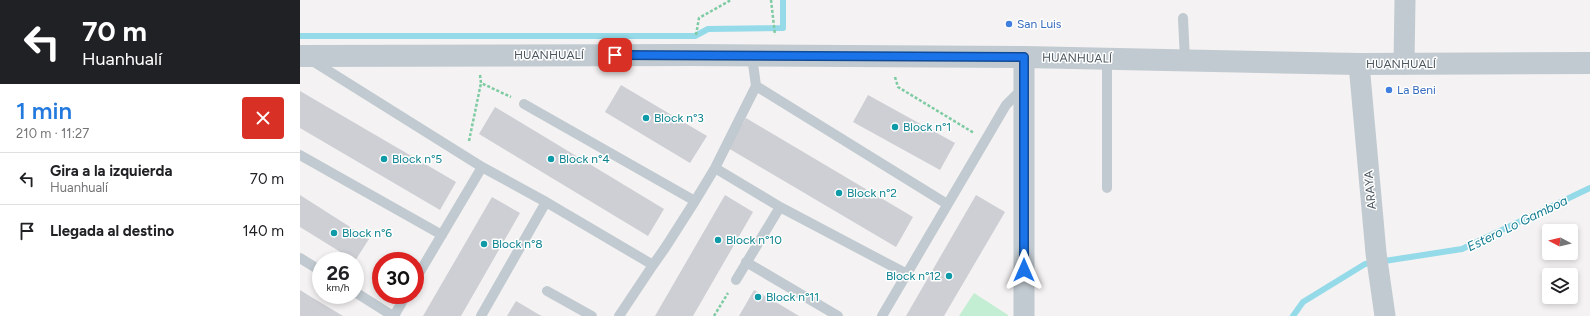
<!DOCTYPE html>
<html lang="es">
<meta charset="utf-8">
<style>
:root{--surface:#fff;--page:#f2f2f2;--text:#202124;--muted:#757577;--line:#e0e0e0;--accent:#237ade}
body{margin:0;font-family:Figtree,sans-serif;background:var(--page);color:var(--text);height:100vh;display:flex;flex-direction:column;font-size:15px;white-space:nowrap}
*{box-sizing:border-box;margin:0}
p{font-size:13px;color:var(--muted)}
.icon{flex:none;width:22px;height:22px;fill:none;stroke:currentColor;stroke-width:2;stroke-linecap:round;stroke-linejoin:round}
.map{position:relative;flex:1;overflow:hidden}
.drawer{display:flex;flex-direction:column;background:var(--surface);width:300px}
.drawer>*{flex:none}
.banner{background:#202124;color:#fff;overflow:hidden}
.needle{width:26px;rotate:277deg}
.tools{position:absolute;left:1242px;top:224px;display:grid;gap:8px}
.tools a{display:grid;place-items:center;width:36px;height:36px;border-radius:4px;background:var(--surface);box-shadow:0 2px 6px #0003;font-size:20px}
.speed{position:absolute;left:12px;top:252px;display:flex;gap:8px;font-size:20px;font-weight:700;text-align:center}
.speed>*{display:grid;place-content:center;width:52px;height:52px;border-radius:50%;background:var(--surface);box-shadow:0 2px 6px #0003;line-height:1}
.speed small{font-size:10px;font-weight:400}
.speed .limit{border:6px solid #d22;background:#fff;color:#111}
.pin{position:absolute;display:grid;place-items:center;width:34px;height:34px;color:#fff;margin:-17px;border-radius:8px;box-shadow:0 2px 6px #0006}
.me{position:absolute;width:44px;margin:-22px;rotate:0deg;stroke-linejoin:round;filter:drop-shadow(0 0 3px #0008)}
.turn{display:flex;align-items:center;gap:14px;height:84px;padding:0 16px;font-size:18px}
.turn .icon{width:52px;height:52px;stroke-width:2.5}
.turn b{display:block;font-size:28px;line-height:34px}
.round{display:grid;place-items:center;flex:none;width:42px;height:42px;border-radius:4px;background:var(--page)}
.overview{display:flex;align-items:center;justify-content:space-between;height:68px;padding:0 16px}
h1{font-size:24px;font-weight:600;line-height:30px;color:var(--accent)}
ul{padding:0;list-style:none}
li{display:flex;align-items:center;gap:12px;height:52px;padding:0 16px;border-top:1px solid var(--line)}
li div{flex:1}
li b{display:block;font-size:15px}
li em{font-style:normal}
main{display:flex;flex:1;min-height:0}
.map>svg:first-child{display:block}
</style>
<main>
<section class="drawer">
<div class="banner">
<div class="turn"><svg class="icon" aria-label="left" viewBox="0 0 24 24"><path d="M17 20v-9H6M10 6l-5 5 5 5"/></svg><div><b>70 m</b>Huanhualí</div></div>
</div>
<div class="overview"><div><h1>1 min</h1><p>210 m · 11:27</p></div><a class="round" style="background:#d93025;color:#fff"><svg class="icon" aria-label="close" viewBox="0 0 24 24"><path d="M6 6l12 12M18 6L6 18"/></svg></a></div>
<ul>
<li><svg class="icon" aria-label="left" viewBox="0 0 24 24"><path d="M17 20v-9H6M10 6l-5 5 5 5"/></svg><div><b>Gira a la izquierda</b><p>Huanhualí</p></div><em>70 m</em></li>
<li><svg class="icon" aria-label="arrive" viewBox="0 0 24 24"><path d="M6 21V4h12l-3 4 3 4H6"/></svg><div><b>Llegada al destino</b></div><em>140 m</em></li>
</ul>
</section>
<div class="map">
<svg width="1290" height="316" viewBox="0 0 1290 316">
<rect width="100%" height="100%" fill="#f4f2f2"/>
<path fill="#c4eed3" d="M674,293L708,315V316H659Z"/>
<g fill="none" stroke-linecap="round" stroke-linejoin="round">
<path stroke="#94dae9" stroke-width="6" d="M0,36H395L408,29L483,28V0
M993,316L1003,302L1065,264L1162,249L1290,188"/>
</g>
<path fill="#cdcfd4" d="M321,85L407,136L390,163L305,112Z
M0,91L156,182L140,210L0,128Z
M568,95L655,143L640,170L553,122Z
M195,107L364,209L348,236L179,134Z
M446,118L613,217L596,247L428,148Z
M0,195L69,239L55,261L0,227Z
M425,195L453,212L393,316H355Z
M676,195L705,212L644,316H606Z
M192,197L220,213L161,316H123Z
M0,290L8,295L43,316H0Z
M454,290L479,304L499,316H439Z
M216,301L238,314L242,316H207Z"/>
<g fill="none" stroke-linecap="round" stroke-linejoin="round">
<path stroke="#7dcba3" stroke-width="2.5" stroke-dasharray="3 2" stroke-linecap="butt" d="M471,0L475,35
M396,35L399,18L431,0
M180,75L181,83L211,97
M595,77L598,87L674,133
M169,141L181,83
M414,316L428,293"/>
<path stroke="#c1cad0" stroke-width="10" d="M883,18L885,60
M452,56L456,86L647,204
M11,60L182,167
M224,104L395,201L415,168
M0,155L142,235
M807,188V59
M480,207L607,274
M0,258L21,271
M446,262L538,316
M115,280L182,167L246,202L353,265L365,248L395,201
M436,280L480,207L415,168L456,86
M247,291L292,316
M55,292L93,316
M94,316L106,295
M181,316L246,202
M319,316L353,265
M582,316L706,105L723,88"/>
<path stroke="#c1cad0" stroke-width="21" d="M724,57V316
M1059,64L1076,253L1085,316
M1104,64L1105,0"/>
<path stroke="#c1cad0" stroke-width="22" d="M0,56L392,55L724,57L1059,64L1290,63"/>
</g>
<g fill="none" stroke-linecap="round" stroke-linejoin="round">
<g stroke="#114b97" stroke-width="10">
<path id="route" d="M315,55L724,57V270"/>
</g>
<use href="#route" stroke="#1a73e8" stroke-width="7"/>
</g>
<g fill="#3f7fe0" stroke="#fff" stroke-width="1.5">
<circle cx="709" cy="24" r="4"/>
<circle cx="1089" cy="90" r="4"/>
</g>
<g fill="#0f9aa8" stroke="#fff" stroke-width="1.5">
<circle cx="346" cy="118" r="4"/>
<circle cx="595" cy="127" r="4"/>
<circle cx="84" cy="159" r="4"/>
<circle cx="251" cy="159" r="4"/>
<circle cx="539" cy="193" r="4"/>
<circle cx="34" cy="233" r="4"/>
<circle cx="418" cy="240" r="4"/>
<circle cx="184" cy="244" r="4"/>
<circle cx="649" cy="276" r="4"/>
<circle cx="458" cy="297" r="4"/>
</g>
<g text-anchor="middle" stroke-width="3" stroke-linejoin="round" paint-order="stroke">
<g font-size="12" fill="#366cbe" stroke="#fff" text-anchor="start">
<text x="717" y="28">San Luis</text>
<text x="1097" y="94">La Beni</text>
</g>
<g font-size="12" fill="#4b565f" stroke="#fff">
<text x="249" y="59">HUANHUALÍ</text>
<text transform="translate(777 58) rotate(1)" y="4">HUANHUALÍ</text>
<text x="1101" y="68">HUANHUALÍ</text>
<text transform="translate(1070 190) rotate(-95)" y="4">ARAYA</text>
</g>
<g font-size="12" fill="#0d838f" stroke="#fff" text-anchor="start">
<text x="354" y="122">Block n°3</text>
<text x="603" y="131">Block n°1</text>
<text x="92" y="163">Block n°5</text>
<text x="259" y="163">Block n°4</text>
<text x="547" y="197">Block n°2</text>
<text x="42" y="237">Block n°6</text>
<text x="426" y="244">Block n°10</text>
<text x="192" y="248">Block n°8</text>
<text x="641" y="280" text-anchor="end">Block n°12</text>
<text x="466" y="301">Block n°11</text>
</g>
<g font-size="13" font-style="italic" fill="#137c92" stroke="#fff">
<text transform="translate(1217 223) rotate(-26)" y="5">Estero Lo Gamboa</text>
</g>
</g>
</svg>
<div class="tools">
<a><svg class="needle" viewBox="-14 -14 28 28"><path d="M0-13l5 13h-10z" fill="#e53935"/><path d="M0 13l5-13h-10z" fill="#757577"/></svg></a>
<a><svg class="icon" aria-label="layers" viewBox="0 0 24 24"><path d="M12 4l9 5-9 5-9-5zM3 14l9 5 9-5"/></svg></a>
</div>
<div class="speed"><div>26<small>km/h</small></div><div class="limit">30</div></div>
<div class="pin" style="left:315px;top:55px;background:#d93025"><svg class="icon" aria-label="arrive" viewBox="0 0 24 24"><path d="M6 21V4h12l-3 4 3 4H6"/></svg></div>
<svg class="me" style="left:724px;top:270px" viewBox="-20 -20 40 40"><path d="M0-17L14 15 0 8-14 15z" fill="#1a73e8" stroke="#fff" stroke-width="4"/></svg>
</div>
</main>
